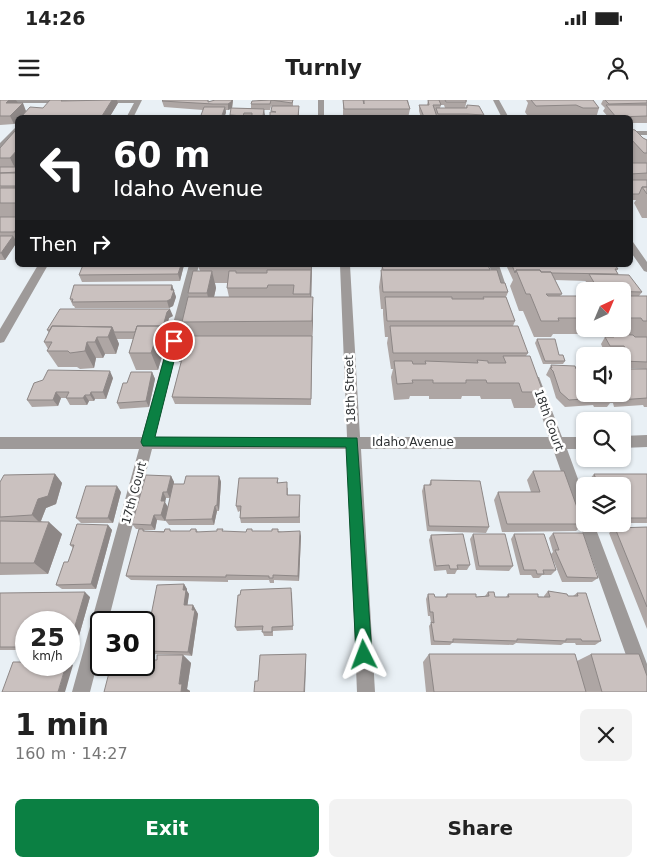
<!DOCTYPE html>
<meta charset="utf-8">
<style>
:root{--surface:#fff;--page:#f2f2f2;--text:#222;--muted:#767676;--accent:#0b8043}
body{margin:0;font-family:"DejaVu Sans",sans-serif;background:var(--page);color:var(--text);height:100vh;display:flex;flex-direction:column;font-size:19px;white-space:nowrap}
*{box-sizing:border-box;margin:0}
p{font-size:16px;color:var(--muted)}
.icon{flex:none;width:28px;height:28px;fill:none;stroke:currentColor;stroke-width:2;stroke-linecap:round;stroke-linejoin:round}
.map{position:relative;height:592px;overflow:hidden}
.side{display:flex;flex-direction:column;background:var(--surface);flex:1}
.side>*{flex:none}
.guide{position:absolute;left:15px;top:15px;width:618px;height:152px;border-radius:8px;box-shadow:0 1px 4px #0004;background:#202124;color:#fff;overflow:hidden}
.needle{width:32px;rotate:44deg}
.buttons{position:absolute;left:576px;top:182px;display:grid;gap:10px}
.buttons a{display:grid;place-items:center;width:55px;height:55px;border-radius:8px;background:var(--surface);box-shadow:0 1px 4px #0004;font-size:25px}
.speed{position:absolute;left:15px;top:511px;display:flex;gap:10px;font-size:25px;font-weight:700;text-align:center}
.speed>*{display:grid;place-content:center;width:65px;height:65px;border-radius:50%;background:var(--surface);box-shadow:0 1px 4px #0004;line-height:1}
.speed small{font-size:12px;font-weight:400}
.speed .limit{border:2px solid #111;border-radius:8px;background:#fff;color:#111}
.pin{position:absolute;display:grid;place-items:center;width:42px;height:42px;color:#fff;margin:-21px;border:2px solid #fff;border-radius:50%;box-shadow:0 1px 5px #0007}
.me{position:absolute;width:55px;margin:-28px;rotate:357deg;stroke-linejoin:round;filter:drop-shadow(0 0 4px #0008)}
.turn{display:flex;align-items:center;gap:18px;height:105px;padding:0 15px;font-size:22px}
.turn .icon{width:65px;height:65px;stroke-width:2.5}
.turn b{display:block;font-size:35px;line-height:42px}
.then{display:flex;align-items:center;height:48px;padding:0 15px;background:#0003;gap:10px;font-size:19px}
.round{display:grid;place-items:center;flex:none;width:52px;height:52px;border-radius:8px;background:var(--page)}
.overview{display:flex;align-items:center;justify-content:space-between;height:85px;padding:0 15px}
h1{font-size:30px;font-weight:600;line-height:38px}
.action{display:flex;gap:10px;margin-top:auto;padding:10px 15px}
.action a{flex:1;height:58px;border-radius:8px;background:var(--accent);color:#fff;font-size:20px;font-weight:600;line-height:58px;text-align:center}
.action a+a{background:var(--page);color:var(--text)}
.status{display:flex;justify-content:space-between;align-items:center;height:35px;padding:0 25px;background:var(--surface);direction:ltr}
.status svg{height:14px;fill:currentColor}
header{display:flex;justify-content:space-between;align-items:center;height:65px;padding:0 15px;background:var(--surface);font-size:22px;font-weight:600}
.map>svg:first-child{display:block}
</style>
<div class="status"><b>14:26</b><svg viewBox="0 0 49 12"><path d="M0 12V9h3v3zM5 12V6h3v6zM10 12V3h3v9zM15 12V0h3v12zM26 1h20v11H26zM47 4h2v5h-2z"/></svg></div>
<header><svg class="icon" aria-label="menu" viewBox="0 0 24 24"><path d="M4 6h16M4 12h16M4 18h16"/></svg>Turnly<svg class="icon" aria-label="person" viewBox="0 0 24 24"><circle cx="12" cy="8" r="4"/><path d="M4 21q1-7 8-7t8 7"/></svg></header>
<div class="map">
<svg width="647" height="592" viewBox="0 0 647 592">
<rect width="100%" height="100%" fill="#e9f0f5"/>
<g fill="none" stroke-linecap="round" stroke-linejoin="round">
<path fill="#9e9a99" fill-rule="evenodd" d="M0,0H69V1L66,3H0Z
M98,0H142L133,18H126L134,3H101Z
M318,0H324V18H318Z
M493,0H499L509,18H502Z
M18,25V32L0,49V43Z
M630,31H647V35H630Z
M630,141L633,142L647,162V172L644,171L630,151Z
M38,165H48L4,242L0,243V229Z
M189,165H199L155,337H347L340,165H350L360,337H549L529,280L531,277H539L562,337H585V349H567L585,398V424H594L647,564V592H639L638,589L553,349H361L375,592H357L347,349H152L108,522H101V549L90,592H72L139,349H0V337H142Z
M489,165H499L506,186L505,188H497Z
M647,335V347L622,348V336Z"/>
</g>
<path fill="#aea6a4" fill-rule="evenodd" d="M0,0H16L17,3L26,11L43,8L69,0H117L118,3L109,18H22V16L14,24L0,25Z
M208,0L209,2L233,0L232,8H231H251V4L259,0H293V6L299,12V18H270L272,6H271L270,10H264V18H231V9L228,10H226V13L203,10L164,7L162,1Z
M343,0H408L410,9L408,18H343Z
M428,0H467L465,8L467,5L484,15L483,18H421L419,11V5H427ZM441,5H444L445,8H440Z
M526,0H593L599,8L596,18H529L525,12L528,3Z
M603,0H647V23H630V18H609L603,11L605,8L601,4Z
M630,29L643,38L647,40V118H642L634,103L636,100H630V63H631L630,61Z
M18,31V139H15L17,142L5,160H0V48Z
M184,165L180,181L82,182L79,175Z
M312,165L311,197H313V214L311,305L175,304L172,297L181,262H179L176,255L183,243L186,236L182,222L189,197L188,193L200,171L198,166ZM215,183H227V188L229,197H214L216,188Z
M382,165H488L490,170L508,192L506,197L515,221L513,226L528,253L526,256L543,292L534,308H514L511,299H481L480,296H462L461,299H429V296H410L409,299L394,300L391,277L393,269H391L387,243L388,237H385L383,214V209H381L379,187Z
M506,165H615L618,169L616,171L618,174L642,192L639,196H647V307H644L643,305L614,307L613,303H610L607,307H594L593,305L565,307L556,298L550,278L546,275L551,265L576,269H646L622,268V256H601L604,251L601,244L605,237H610L612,234H553L551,237H534L523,211H519L510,186L513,180ZM555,180L586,181L581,190L584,196H560L562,194ZM585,191H622V229H585Z
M172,185L176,197L173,206L169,208H75L74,206H73L70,199Z
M173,216L169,218L164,237L166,243L158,270H136L129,253L133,239H117L119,244L116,254H105L103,258H96L94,268L80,269L77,267H58L47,251L48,249L44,242L49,233L47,230Z
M537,239L559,255L565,261L563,264H543L535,243Z
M152,272L155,279L149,307L120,309L117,303L127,283Z
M113,278L106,299H95L94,301H89L87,305H70L66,298H61L58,306L32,307L27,300L34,283Z
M533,371L583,424L576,431L502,432L494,400L498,392H531L527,380Z
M55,374L62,383L56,404L46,408L41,421L62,434L48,474L0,475V382Z
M594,374H647V423H622V386H591L589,380Z
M171,376L174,382V384H184L219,376L221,382L219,411H217L214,425H169L165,420L170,398H166L165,402V421L157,420L155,430H144L145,431H190L196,429L198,432H246L252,429V431H278L301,436L299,481L274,480V483H270L269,480H228V482L131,480L126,476L139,429H136L132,424Z
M278,378V383L288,388V395H300V423H241L240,418V411L238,412L236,406Z
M431,380L489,427L486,433L427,431L422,391L424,385H429Z
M121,392L113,423H81L76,418Z
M108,425L112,430L96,489H62L56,485L68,462L73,448L70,445Z
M647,427V529L609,433L615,428Z
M553,433L598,478L592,482H562L552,457L556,470L551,475H542L539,478H533L531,475H520L511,439L514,434L551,454L553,452L549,438Z
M473,434L513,466L509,471L476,470L470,439Z
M431,435L470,465L467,470H457L455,474H447L446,470L434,471L429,440Z
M184,484L187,489V491L189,494L187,505H193L198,514L192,556L183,555L191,563L187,589L190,591V592L157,560L181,555L148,554L144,551Z
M548,491L568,496H573L577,493L601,541L595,545H576L575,543H564L561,545L516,543L513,545L452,543L450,545H431L429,526L431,523L430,516H428L426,499L428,494L435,497H445L447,494L476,497L485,496L488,492L495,497H506L508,494L544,497V496Z
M292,492L293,530L273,531V536H264L262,530L237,531L235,527Z
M0,493L90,497L75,550H69V522H26V550H0Z
M429,554L577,561L591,554L647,592H426L423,562Z"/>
<path fill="#8d8786" d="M9,0H16L18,3H6Z
M112,0H117L118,3L109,18H102V16Z
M232,0H233L232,8L228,10V4Z
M23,3L26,11L21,18H18V21L14,24L10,16Z
M225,7L226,13L224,18H221Z
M264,9L265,15L264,18H263Z
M18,49V68L16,70L10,58Z
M18,127V138L14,132Z
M13,136L17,142L5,160L1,153Z
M181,165H184L180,181L178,174Z
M311,165H312L311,210L310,194Z
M212,171L216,188L211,210L207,193Z
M172,185L176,197L173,206L169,208L167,201Z
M313,197V237L312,221Z
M170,209L173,216L169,218L164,237L166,243L158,270L151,253L160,226L167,212Z
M112,227L119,244L116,254L108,237Z
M97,237L105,254L103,258L95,242Z
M87,242L96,258L94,268L85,251Z
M110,271L113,278L106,299L103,292Z
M152,272L155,279L149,307L146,301Z
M56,292L61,298L58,306L53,300Z
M91,292L95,299L94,301L90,295Z
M85,295L89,301L87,305L83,298Z
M55,374L62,383L56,404L46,408L40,423L32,415L38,399Z
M171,376L174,382L170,398L167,392Z
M219,376L221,382L219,411L217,405Z
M117,386L121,392L113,423L108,418Z
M163,392L166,398L165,402L168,407L165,421L161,415V401Z
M215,406L217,411L214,425L212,419Z
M154,415L157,420L155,430L151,425Z
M49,422L62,434L48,474L34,463Z
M108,425L112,430L96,489L91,484Z
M300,431L301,436L299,481L298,476Z
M184,484L187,489V491L189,494L187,509L184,505L183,490Z
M85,492L90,497L75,550L69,546Z
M193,505L198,514L192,556L188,552Z
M306,554V562L305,592H304Z
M183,555L191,563L187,589L190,591V592H181L179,584Z
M69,563L73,565L65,592H58L66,565H69Z"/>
<path fill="#cac1bf" stroke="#8d8786" d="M0,0H9L6,3H23L10,16H0Z
M50,0H62L61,1L112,0L102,16H22L30,7L43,8Z
M163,0H208V2L215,0H232L231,2L228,4H213L162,1Z
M270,0H293L292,3L271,0L270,4H251L252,1Z
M343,0H363L364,4V0H407L410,9H344Z
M428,0H439L441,5H433L437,17H424L419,5H429Z
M445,0H466V2H446Z
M531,0H593L599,8H583L576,5L536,6Z
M605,0H647V3L609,4Z
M467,5L479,6L484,15L467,14H438L436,8H467Z
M606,5H647V16L616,17Z
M272,6H299L298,17H270V12H276L271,11Z
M204,7H225L221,18H200Z
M231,8L264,9L263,16H252V13H244L243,16L230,15Z
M630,29L635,30L643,38L647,40V53H644L630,38Z
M15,31H18V49L10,58H0V48Z
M630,63H647V73L630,74Z
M0,67H18V72L0,73Z
M0,73H18V86H0Z
M630,80H647V87H642L639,94H632L630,90Z
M642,87H647V94Z
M0,88H18V103H0Z
M0,117H18V127L14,132H0Z
M0,136H13L1,153H0Z
M83,165H181L178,174L79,175Z
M199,165H311L310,166H198Z
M382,165H488L490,170H383Z
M512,165H615L618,169H615L618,174L552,173L551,172H541L540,170H516L515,173Z
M267,170H311L310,194H293L294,185H268L267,188H227L229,171H236V173H267Z
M381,170H497L501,183H505L508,192H383Z
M516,170H540L541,172H551L562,194H546L548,196H585V218H558L559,221H541L530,194H526Z
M193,171H212L207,193H188Z
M589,174L629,175L642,192L599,191Z
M74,185H172L171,190H174L171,199L167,201L72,202L73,199H70Z
M622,196H647V221H643L641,218H622Z
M188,197H313L312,221L182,222Z
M385,197H452V199H484L483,197H506L515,221H387Z
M60,209H170L167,212L162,230L160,226H137L135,232H114L112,227L52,226L50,230H47Z
M52,226L112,227L108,237H97L95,242H87L85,251L70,253L68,251H47L52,242H44Z
M137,226H160L151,253H129Z
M390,226H518L528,253H393Z
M612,234L633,235L635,237H647V262L622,261V256H608L605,250L626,249L624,246H610L605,237H614Z
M185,236H312L311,299L172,297L183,255H176L180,243H183Z
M537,239H555L559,255H563L565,261H545Z
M503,256H530L543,292H522L519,283H487L486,280H466V283H433V280H412L413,283L397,284L394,261H412L413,264H426L425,261L478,263L477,260L488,261V263H506Z
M551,265L575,266L576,269H585V294H622V269H647V298L619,300L618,297L610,296L612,301L599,300L598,298L569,300L560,292L553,271L550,268H552Z
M48,270L110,271L103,292H91L90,295H85L83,298H66L69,292H56L53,300H27L34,283L43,280Z
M131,272H152L146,301L117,303L123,283H127Z
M533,371H564L583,424H507L498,392H540Z
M55,374L48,396L38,399L32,415L0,417V382L4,375Z
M594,374H647V418H622V386H594L593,384H598Z
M146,375L171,376L167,392H163L161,401H165L161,415H154L151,425L132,424Z
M186,376H219L217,405L215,406L212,419L165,420L173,384H184Z
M239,378H278L277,383L287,382V395H300L299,417L240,418L241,406H236Z
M431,380L480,381L489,427L429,426L424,385H431Z
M86,386H117L108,418H76Z
M0,421L49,422L34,463H0Z
M77,424L108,425L91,484L56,485L64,462H68L74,445H70Z
M647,427V507L615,428Z
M139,429H143V431L164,432L165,429H170V431H190L191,429H196V432L217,431V429H223L222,431L246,432L247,429H252V431H272V429H278V432L300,431L298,476L273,475V478H269V476L226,475V477L126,476Z
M553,433H583L598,478L567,477L555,450H559Z
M463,434L470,465H457L458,469H450L449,465L436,466L431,435Z
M473,434H505L513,466H479Z
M514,434H544L556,470H543L544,474H537L536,470H524Z
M184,484L183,490H186L184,505H193L192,510H195L188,552L144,551L157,485Z
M291,488L293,526L272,527V532H262L263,526L235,527L238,495H240L241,490Z
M548,491L567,494L568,496H578L577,493H586L601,541H582L581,539H566V541L517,539V541L453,539V542L434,541L431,522L434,523L433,512H430L428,494H434L435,497H447V494H476V497L489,496L488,492H494L495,497H509L508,494H538V497H550Z
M85,492L69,546V522H26V547H0V493Z
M306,554L304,592H254L255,581H258L260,555Z
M429,554H575L586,592H434Z
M591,554H639L647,576V592H602Z
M157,555H183L179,584H182L181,592H104L111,565H144V560H157Z
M13,562H26V565H66L58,592H2Z"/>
<path fill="#0b8043" stroke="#07532c" d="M174,238L179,241L155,337L357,338L372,555L369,561L364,563L358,561L356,555L346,347L143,346L141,342L169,241Z"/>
<g text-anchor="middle" stroke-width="5" stroke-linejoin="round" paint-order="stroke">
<g font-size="12" fill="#2d3032" stroke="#fff">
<text transform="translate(350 289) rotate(-92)" y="4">18th Street</text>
<text transform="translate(549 320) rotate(70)" y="4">18th Court</text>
<text x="413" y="346">Idaho Avenue</text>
<text transform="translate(134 393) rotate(-75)" y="4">17th Court</text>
</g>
</g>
</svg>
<div class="buttons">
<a><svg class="needle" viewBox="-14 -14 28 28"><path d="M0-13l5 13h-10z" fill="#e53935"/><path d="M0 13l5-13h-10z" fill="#767676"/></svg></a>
<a><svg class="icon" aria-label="sound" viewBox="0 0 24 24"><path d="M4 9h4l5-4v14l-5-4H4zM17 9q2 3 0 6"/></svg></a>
<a><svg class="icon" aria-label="search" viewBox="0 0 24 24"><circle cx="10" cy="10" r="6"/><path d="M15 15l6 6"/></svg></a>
<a><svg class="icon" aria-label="layers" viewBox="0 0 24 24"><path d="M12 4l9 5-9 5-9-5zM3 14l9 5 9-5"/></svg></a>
</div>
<div class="speed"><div>25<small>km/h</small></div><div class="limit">30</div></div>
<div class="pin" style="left:174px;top:241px;background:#d93025"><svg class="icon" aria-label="arrive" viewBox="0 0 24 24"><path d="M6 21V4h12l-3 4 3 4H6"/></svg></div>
<svg class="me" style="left:364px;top:555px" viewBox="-20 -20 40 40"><path d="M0-17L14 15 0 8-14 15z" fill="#0b8043" stroke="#fff" stroke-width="4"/></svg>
<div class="guide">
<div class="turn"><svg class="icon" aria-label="left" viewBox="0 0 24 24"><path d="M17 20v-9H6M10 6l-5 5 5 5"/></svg><div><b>60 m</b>Idaho Avenue</div></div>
<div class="then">Then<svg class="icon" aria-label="right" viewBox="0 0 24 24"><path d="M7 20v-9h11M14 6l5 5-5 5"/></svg></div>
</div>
</div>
<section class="side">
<div class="overview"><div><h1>1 min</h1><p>160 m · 14:27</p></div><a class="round"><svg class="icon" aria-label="close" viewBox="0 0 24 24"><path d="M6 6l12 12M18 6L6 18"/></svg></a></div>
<div class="action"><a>Exit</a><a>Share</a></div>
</section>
